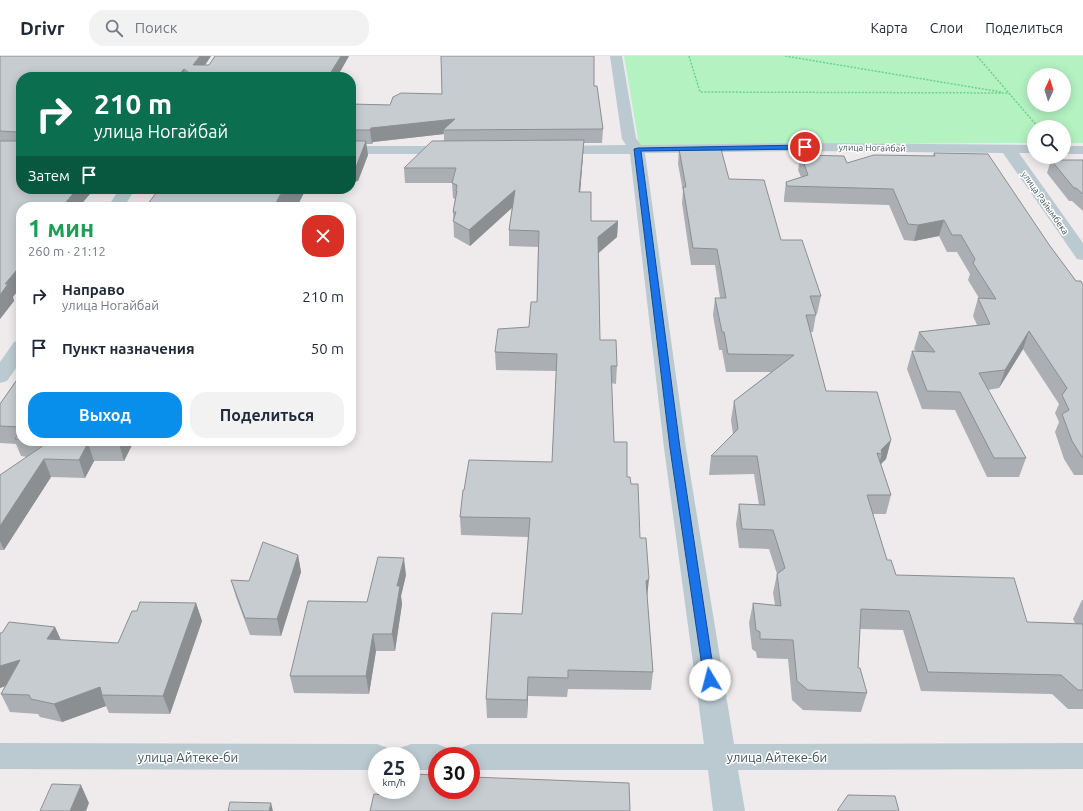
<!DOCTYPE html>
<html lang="ru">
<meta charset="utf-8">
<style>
:root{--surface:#fff;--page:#f2f2f3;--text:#1f2937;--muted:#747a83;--line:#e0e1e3;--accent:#088feb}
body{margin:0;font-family:Ubuntu,sans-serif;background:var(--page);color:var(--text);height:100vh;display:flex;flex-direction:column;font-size:15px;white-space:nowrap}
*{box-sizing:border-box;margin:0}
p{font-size:13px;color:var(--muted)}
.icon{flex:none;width:22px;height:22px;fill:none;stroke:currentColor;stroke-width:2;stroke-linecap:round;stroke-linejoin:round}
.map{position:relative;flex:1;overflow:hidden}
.side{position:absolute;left:16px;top:146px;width:340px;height:244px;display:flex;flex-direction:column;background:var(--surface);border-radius:16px;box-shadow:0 2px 10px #0003}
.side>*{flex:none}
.hud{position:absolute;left:16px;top:16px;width:340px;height:122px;border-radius:16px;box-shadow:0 2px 10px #0003;background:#0b6e4f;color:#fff;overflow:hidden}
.needle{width:26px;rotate:4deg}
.fabs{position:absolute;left:1027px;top:12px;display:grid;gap:8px}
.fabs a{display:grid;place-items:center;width:44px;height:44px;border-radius:50%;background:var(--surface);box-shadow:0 2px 10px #0003;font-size:20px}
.speed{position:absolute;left:368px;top:691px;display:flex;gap:8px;font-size:20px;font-weight:700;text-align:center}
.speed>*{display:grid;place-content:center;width:52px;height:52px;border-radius:50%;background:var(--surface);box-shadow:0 2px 10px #0003;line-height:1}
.speed small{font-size:10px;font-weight:400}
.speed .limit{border:6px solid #d22;background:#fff;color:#111}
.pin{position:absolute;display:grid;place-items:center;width:34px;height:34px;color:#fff;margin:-17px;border:2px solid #fff;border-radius:50%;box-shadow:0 1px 4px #0007}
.me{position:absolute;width:44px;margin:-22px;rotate:352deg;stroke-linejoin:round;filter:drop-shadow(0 0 3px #0008)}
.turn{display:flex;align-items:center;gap:14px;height:84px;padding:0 12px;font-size:18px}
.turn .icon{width:52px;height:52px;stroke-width:2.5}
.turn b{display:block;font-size:28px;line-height:34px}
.then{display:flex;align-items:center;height:38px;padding:0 12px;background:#0003;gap:8px;font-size:15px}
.round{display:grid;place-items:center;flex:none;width:42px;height:42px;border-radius:16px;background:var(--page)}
.overview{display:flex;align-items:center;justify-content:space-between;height:68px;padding:0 12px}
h1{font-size:24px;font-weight:600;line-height:30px;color:#1e9e55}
.cta{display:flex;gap:8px;margin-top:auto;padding:8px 12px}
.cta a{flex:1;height:46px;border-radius:16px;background:var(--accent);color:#fff;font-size:16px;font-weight:600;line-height:46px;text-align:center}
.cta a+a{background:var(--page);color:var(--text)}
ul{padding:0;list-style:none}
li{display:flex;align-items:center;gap:12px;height:52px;padding:0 12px}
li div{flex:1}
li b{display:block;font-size:15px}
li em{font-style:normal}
header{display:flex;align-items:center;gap:24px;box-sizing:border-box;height:56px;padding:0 20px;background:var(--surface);border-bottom:1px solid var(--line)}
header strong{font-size:19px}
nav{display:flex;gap:22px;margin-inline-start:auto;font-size:14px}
.search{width:280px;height:36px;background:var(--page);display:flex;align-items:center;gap:10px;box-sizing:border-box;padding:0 14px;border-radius:16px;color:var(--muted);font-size:15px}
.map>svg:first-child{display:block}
</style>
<header>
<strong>Drivr</strong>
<div class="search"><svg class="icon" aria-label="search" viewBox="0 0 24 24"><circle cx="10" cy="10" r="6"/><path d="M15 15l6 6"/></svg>Поиск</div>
<nav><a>Карта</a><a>Слои</a><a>Поделиться</a></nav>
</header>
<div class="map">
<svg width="1083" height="755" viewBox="0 0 1083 755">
<rect width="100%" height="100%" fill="#efebec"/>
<path fill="#b4f2c2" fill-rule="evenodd" d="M624,0H1083V87H1064V71H1034V87L639,89ZM1034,19H1064V49H1034Z"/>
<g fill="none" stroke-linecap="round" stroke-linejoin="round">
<path stroke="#69d38e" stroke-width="1.5" stroke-dasharray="2 1.5" stroke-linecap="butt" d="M689,0L700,36L1009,37
M785,0L1001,36
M977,0L1038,71"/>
<path fill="#bacad0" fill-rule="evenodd" d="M610,0H622L636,82L641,89L805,87L1034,89V97H1019L1083,187V204L1077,203L1003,97L805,95L645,97L686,392L734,688L1083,687V713L738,714L745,755H713L708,714H471V700H456L460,692L471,688H704L664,392L630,98H554L549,97L547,94L549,91L554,90L626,89L622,83Z
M351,90H452L457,91L459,94L457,97L452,98H351Z
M1064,90H1083V98H1064Z
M119,133H135L124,151H108Z
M21,284V305L7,325L0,327V306L14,286Z
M0,687L377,688L388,692L392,700H377V714L0,713Z
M411,688H437L448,692L452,700H437V714H411V700H396L400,692Z"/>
</g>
<path fill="#abafb4" d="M0,0H211L205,9H209L215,0H349L337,21H21V133H94L79,151H21L13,241L14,245L0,263Z
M594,30L603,73L602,87H584L583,99L580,136L591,165H618L617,181L599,197L600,284L617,310L616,328L611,327L614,386L627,421L631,428L640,482L647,542L653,616L651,634L568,633L567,641L528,640L527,662H487L486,643L522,558L528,481L461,479L460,461L464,434L552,406L556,315L496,314L495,296L529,271L537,246L538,191L509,190V174L512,152L470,190L454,181L453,156L455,143L453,142L452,127H405L404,112L444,84V78L373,86L372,88H366L368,99L358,125L351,126V48L390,49L442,38Z
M679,93L729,123L781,184L821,240L817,258H816L813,276H810L826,335L891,384L886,403L881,408L891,439L886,458H873L887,504L896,519L1027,566L1075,567L1073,563L1082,544H1083V653H1068L1052,638L921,635L903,574L860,573L858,612L867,637L861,656L803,654L792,644L788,603L757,602L756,596L752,593L749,567L753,547L775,549L773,537L777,518L769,493L739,492L736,468L739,448L759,449L754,418L709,419L711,400L733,378L731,364L734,345L771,316H726L722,294H719L713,259L715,242H720L715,209H691L682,147L683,135L678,108Z
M934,97L1050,190L1076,225L1083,229V419H1074L1064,403L1055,376L1059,366L1055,357L1059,348L1023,293L999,332L988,334L1026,402L1019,421H987L955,354L922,353L907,313L912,295H916L914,293L919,276L977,269L973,260L978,242H979L968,224L970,218L957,196H947L939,180L914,185L904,184L889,149L784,146V142L786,126L801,121L798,114L801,99L847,107L933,100Z
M1051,104H1083V155L1072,145H1069L1047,117Z
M21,318V385H134L124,405H94L85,422L51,421L4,494H0V419L27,401L21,400L16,388L0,387V348Z
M298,499L301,516L281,580L250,579L236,541L231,524L249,525Z
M406,519L401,540L402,548L395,595H376L369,638L294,637L290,620L367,546Z
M196,547L202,565L170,658L109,657L106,650L62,666L40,661L38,658L10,656L1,638L5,630L0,632L2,577L55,571L61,584L118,587Z"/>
<path fill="#8b8f92" d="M200,0H211L197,21L193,9Z
M341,0H349L337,21H328Z
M184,13L186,21H177Z
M455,63L443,74L444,78L373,86L372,88L370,74L371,72Z
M584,84L583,99L579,151V136Z
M366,85L368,99L358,125L351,126V111Z
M77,133H94L79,151H62Z
M297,133H306L298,149L293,151H274L280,139Z
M515,134V149L470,190L469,174Z
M944,164L939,180L914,185L918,169Z
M618,165L617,181L598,197V181Z
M21,209V231L13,241L14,245L0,263V239L5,228Z
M1029,275L1023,293L999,332L1005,314Z
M891,384L886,403L878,411L882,398L881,394Z
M120,385H134L124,405L119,388Z
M88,387L94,405L85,422L79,404Z
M44,403L51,421L4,494L0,485V470Z
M298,499L301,516L281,580L277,563Z
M404,502L406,519L401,540L402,548L395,595L392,578L397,530Z
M649,523L647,542L646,525Z
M196,547L202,565L170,658L163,640Z
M55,571L63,589L47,583Z
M373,578L376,595L369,638L366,620Z
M20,604L29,622L0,632V610Z
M528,621V640L527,662V644Z
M100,631L102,639L106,650L62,666L54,648Z
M81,729L89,747L86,755H70Z
M271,747L273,755H269Z"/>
<path fill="#c7ccd1" stroke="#8b8f92" d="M0,0H200L193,9H209L215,0H341L328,21H195L184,13L177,21H21V133H77L62,151H21V209L5,228H8L0,239V85H16L18,76L0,75Z
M441,0H594V30H597L603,73L443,74L455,63L371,72L370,74H351V48L390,49L393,41L401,37L442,38Z
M584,84L579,136H591V165H618L598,181L600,284H616L617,310H611L614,386H627V421H630L631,428H638L640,482H646L649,523L646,525L653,616L568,614V622L528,621L527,644L486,643L492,557L522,558L530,462L460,461L463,434H464L469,404L552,406L557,298L495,296L498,273L529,271L531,246H537L539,175L509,174L515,134L469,174L453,165L456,156H453L457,135H456L457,129L452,127L456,112H404L432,85Z
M351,85H366L356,111H351Z
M679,93H721L729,123L764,124L781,184H802L821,240H810L816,259H806L826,335L877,336L891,384L881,394L882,398L877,397L891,439H867L887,504H891L896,519L1014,522L1027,566L1083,568V634H1078L1061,619L928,616L909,555L861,553L858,612H860L867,637L808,634L797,625L793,584L760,583V576L756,574L753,547L781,550L777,518L785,512L773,474L742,473L739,448L765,449L757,400H711L738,373L734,345L794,299L728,298L724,276H722L715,242H726L717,193L693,192L683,131H686Z
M934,97L988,98L1050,190L1076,225H1081L1083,229V401H1082L1072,385L1062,358L1069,354L1062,339L1067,332L1029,275L1005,314L979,317L1026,402H994L960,336L927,335L912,295L935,296L919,276L990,268L978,242L996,243L973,207L975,203L961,179H952L944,164L918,169L908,168L893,133L787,130L786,126L808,119L801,99L844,100L847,107L874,99L935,100Z
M1051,104H1083V138L1076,132H1074Z
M159,133H297L296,134L280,139L274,151H127L129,148L147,149Z
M21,318V371L0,370V348Z
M21,373V383H15Z
M50,385H120L119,388L88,387L79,404L44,403L0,470V419Z
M263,486L298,499L277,563L245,562L231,524L249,525Z
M378,501L404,502L397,530H400L392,578H373L366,620H290L308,545L367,546Z
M140,546L196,547L163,640L102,639L100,631L54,648L31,643L29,639L1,638L20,604L0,610V577H2L9,566L55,571L47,583L118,587L132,555H137Z
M411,718L437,719V734H471V721L629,727L630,755H370L374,738L393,740L394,734H411Z
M52,728L81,729L70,755H40Z
M848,739L895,740L899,755H837Z
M230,746L271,747L269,755H228Z"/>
<path fill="#1a73e8" stroke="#114b97" d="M805,89L808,91L807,93L641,95L680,392L715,624L714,627H705L704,624L670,392L634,93L638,92Z"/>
<g text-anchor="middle" stroke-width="3" stroke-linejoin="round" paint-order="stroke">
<g font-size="9" fill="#42535a" stroke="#fff">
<text transform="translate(872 92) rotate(1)" y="3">улица Ногайбай</text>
<text transform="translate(1045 147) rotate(55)" y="3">улица Райымбека</text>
</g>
<g font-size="13" fill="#42535a" stroke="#fff">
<text x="188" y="706">улица Айтеке-би</text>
<text x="777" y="706">улица Айтеке-би</text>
</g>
</g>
</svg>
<div class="fabs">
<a><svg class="needle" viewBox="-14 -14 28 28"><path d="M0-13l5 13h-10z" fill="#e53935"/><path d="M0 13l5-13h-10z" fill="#747a83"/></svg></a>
<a><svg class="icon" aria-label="search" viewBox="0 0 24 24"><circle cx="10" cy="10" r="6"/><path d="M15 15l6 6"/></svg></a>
</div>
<div class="speed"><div>25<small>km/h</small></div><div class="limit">30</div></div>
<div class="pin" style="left:805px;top:91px;background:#d93025"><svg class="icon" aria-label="arrive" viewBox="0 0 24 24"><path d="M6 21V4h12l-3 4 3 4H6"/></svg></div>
<svg class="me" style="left:710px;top:624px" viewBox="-20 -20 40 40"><circle r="19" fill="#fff"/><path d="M0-13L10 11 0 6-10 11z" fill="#1a73e8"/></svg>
<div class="hud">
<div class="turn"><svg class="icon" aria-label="right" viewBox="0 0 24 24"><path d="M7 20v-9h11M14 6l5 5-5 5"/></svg><div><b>210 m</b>улица Ногайбай</div></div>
<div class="then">Затем<svg class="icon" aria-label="arrive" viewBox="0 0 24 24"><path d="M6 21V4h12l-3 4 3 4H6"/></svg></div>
</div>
<section class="side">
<div class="overview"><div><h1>1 мин</h1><p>260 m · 21:12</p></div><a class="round" style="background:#d93025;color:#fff"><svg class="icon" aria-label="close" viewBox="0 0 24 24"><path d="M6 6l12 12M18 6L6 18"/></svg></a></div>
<ul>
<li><svg class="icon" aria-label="right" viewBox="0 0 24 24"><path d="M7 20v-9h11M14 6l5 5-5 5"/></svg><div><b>Направо</b><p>улица Ногайбай</p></div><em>210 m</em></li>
<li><svg class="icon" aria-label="arrive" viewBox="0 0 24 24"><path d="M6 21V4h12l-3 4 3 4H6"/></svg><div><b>Пункт назначения</b></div><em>50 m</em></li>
</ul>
<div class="cta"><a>Выход</a><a>Поделиться</a></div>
</section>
</div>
